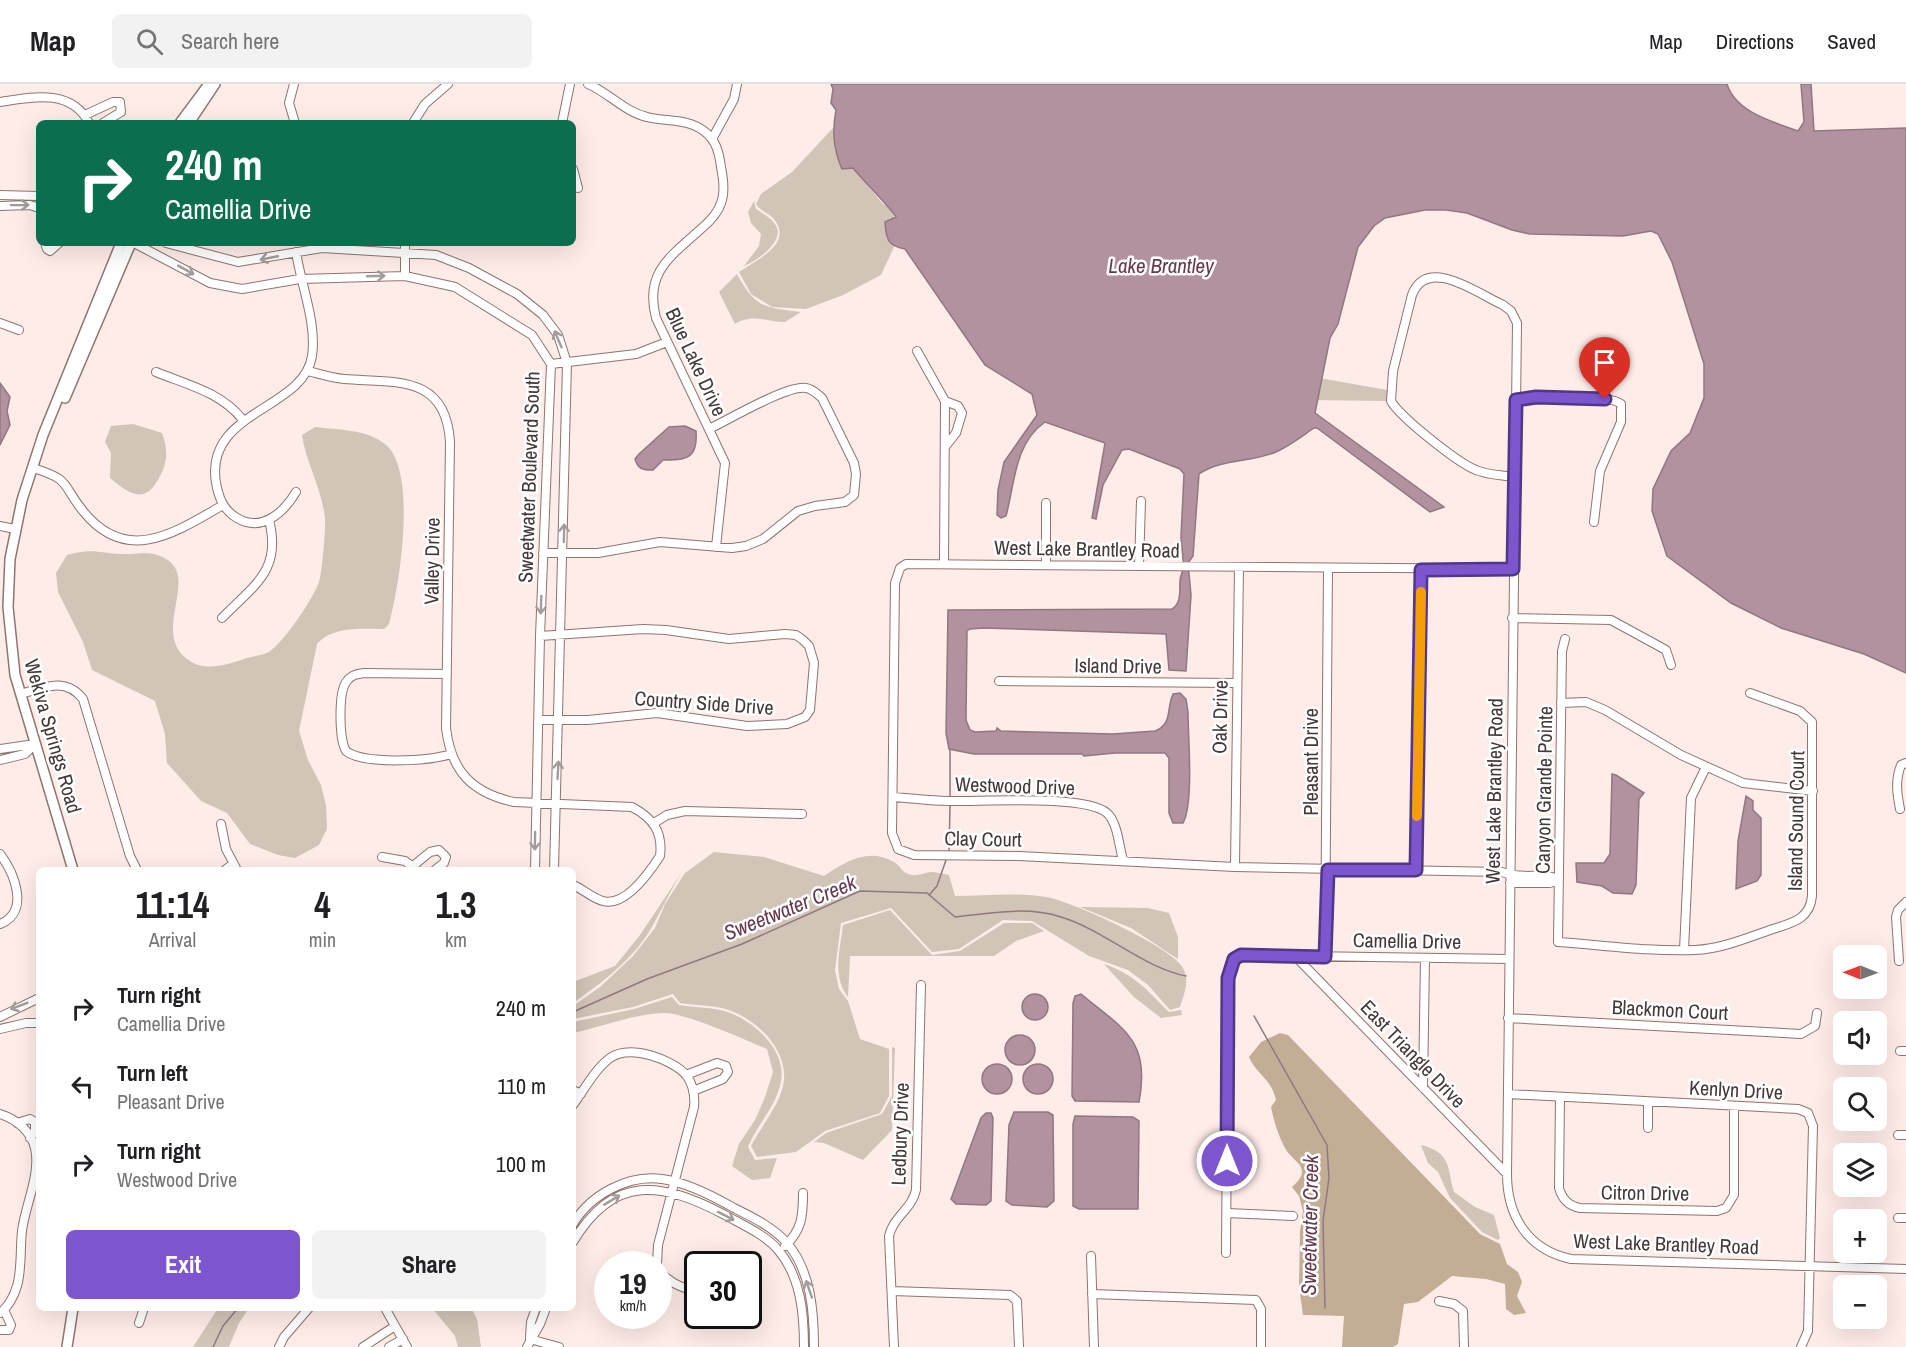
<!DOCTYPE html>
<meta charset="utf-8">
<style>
:root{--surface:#fff;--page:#f2f2f2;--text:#202124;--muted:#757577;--line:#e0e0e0;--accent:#7d55ce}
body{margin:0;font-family:"Archivo Narrow",sans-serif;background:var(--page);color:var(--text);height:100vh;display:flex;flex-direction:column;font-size:22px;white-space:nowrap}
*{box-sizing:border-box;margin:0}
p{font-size:20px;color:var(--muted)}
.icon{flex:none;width:33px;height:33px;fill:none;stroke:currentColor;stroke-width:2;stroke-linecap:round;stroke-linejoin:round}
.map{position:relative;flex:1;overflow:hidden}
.drawer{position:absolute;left:36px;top:783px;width:540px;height:444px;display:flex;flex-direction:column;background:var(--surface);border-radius:9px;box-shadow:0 6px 24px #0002}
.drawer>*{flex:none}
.banner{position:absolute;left:36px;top:36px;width:540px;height:126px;border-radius:9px;box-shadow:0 6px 24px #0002;background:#0b6e4f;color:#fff;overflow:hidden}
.needle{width:39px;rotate:271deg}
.buttons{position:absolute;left:1833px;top:861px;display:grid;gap:12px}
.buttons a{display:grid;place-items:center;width:54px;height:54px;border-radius:9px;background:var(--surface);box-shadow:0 6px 24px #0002;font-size:30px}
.speed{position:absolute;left:594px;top:1167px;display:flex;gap:12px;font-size:30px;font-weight:700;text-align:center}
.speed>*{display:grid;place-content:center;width:78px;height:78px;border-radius:50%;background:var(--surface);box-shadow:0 6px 24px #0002;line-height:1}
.speed small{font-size:15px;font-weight:400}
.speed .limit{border:3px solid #111;border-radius:9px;background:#fff;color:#111}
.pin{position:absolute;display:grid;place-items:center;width:51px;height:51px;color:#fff;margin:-62px -26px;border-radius:50% 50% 50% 0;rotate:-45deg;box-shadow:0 0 6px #0007}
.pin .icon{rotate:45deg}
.me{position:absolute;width:66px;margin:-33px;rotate:0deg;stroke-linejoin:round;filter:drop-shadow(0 0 4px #0008)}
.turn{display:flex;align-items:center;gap:21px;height:126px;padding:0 30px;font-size:27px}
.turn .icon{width:78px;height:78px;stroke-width:2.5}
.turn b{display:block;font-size:42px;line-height:51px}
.eta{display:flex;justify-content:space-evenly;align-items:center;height:102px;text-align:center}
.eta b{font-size:36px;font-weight:800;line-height:42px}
.primary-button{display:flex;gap:12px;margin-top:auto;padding:12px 30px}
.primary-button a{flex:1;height:69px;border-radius:9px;background:var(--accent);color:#fff;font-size:24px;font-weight:800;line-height:69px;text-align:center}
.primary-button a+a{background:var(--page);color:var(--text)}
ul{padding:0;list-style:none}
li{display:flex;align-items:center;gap:18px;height:78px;padding:0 30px}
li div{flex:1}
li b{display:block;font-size:22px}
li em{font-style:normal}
header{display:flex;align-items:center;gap:36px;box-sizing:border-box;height:84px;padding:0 30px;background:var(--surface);border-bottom:2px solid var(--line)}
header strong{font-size:28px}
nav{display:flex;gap:33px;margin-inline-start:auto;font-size:21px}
.search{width:420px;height:54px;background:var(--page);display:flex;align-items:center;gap:15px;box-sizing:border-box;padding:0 21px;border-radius:9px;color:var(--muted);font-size:22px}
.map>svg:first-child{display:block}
</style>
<header>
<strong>Map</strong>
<div class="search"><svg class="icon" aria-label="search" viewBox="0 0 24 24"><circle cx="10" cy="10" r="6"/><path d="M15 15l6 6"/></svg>Search here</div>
<nav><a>Map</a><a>Directions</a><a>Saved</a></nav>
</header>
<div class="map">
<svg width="1906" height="1263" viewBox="0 0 1906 1263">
<rect width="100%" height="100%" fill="#feece8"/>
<path fill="#d2c4b6" d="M833,44L834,64L842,84H853L883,120L891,124L895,129L886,154L894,163L881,191L843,211L806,225L772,223L751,210L739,188C756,176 794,160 774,135C769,129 760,127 756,120L761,110L792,88Z
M754,117L756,125C763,130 774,135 777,144C783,159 755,178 744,182L759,162L761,150L751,139L748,128Z
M737,190C755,224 765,224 801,228L785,238C767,238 752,229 735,240L719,208Z
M1314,293L1387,306V317L1309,316Z
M133,340L162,349C168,366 168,378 159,394C145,421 129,410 110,394L111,369L105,358L111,342Z
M315,343C338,346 368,345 386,361C418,388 399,504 389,540L384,545C361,545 333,542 317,560L299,647L308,676L321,701L326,721L327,745L319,761L295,774L278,771L250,760L227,729L201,717L167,679L165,650L155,617L92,586L83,558L58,508L56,489L67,471C94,464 96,469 121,470C140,471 152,465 169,477C197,498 150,552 190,577C206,588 230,580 247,574C254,572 263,571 269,568C284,558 313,515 319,498C322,489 326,443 325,434C322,405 306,379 302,351Z
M714,768L764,773L824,792C845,778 868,763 894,778C901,782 902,790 912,791C918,792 924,789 931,788C937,788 943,790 949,791L955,812C984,812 1017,808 1046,813C1069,816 1174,864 1183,884C1190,897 1184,910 1180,923L1170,926L1148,901L1128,886L1089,872L1032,837L1003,836L959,865L932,868L891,824L841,839L835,886L839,905L848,917L860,955L889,965V1012L880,1029L825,1047L796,1068L757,1073L751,1062C761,1042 782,1019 784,996C787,962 752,931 722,924C708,921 693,921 680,919L673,910L633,923L573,935V922L600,903L633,872L655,844L665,820L685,789Z
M682,788C671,806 663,823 653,841C636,873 602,899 573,919V898L615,882L640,851Z
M1080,823L1148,824L1169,829L1178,853V875L1131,844Z
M890,826L932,871L960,867L1004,839H1032L1044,847L1016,857L994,872H850L848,913C832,893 840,865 843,841Z
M1104,880C1135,891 1146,905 1169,928L1181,926L1182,931L1161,934L1134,913Z
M672,913L679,921C692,923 706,923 720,926C749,932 787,964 781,997C777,1021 757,1041 748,1063L755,1076L777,1074L770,1094L752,1096L732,1082L739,1060L755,1036L765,1013L773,988L767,965C745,956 684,928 663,929C633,930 602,943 573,949V938L634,925Z
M892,963L895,964L892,1046L863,1076L824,1059L814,1058L826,1049L882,1030L892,1012Z
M1421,1061C1452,1069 1447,1084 1454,1108L1475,1123L1494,1131L1500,1154L1498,1156L1482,1148L1450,1114L1438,1088L1428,1079Z
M218,1224H249L239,1239L229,1263H193Z
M432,1224H471L477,1235L481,1263H458L455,1252Z"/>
<path fill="#c4ad95" d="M1280,949L1288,951L1480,1150L1500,1160L1507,1180L1518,1188L1522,1198L1517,1212L1526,1229L1514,1231L1506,1225L1505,1200L1486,1195L1452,1192L1418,1218L1404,1220L1398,1260L1393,1263H1342L1344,1232L1303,1231L1299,1202L1300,1147L1303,1127L1299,1112L1292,1103C1315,1083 1292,1078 1285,1064C1278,1051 1274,1037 1271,1023L1276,1016C1271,994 1256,990 1249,973L1261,958Z"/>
<path fill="#b2929f" stroke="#917780" stroke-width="1.5" d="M831,0H1727C1736,29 1774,38 1798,47L1804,38L1801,0H1811L1814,47L1906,44V589L1864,570L1781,544L1731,519L1667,472L1652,427L1653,405L1671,367L1690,349L1704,314V280L1672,178L1658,150L1651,147L1623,152L1530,150L1512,146L1467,129L1446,126H1425L1385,134L1374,142L1358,163L1338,240L1330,254L1315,329L1444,423L1430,428L1317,344H1314C1302,352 1291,361 1278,367C1253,379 1222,374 1199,390L1193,472L1188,479L1191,511L1186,587L1169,586L1166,550L984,544L970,545L967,547L966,636L970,646L975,648L996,647L997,644L1001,647L1113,650L1155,647C1173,640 1166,625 1173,610L1180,609L1186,615L1188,628C1188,654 1194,719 1183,739H1173L1169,729V674L1165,669H1115L1084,672L1082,670H974L949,665L946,649L948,526L1172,525C1186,516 1175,496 1184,485L1181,453L1184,390L1180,385L1129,365L1122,366L1103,401L1096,435L1092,434L1105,359L1045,338C1014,360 1015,399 1006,432L1001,434L997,431L998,406L1004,378L1037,331L1032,310L985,281L905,165C887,162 886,154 885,138L896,133C894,128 861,94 853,84L842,85C833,64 832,48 836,26L831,19L833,5Z
M0,299L10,313L7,327L10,341L0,361Z
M685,342L696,347C698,373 688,377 663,376L653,386C642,386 638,385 635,375L639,370L669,343Z
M1612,690L1616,691L1644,709L1639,715L1636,801L1632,810L1613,809L1602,802L1577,798L1576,779H1604L1610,770Z
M1746,712L1753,717V726L1761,734V791L1757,797L1736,805L1738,757Z
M1081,910C1123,945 1151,956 1139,1018L1075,1017L1072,1012L1073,919L1075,912Z
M1022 923a13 13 0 1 1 26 0a13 13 0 1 1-26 0Z
M1005 966a15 15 0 1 1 30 0a15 15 0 1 1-30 0Z
M1023 995a15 15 0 1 1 30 0a15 15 0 1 1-30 0Z
M982 995a15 15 0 1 1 30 0a15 15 0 1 1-30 0Z
M1014,1028H1048L1053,1031L1054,1117L1047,1123L1012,1121L1006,1117L1009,1041Z
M986,1029H991L993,1034L991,1117L986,1121L956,1120L951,1115L981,1034Z
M1075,1032L1133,1033L1139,1037L1138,1125H1079L1073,1122V1040Z"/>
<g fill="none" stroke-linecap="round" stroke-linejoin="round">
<path stroke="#917780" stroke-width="1.5" d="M950,712V665
M949,767L950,722
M929,811L937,802L946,776
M573,928L647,895L742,860L860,807L927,809L955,833C990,829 1027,822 1061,833C1104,846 1144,884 1186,892
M1254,932L1327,1061L1329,1094L1323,1137L1325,1224
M213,1263L223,1242L238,1224"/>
<g stroke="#8f746f" stroke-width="10">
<path id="minor" d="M294,0L289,19L295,39
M588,0C609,9 625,28 647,33C666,38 687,34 704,47C716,56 719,68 721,83C723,93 725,109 721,119C718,129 709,138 702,144C671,172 644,188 656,234L725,379L716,463
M0,18C32,13 71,4 89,39
M85,31L113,18H120L121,28L103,39
M413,39L425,20L448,0
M562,39L570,0
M712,55L734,15L737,0
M573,85L578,104
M0,111L39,112
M0,122L30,121L39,124
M45,159L47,165L50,167L59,159
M134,159L210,199L242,205L300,195L405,192L455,203L532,251L551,280L540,552L535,786
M166,159L238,178L322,164L436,171L469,184L517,210L543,231L558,251L567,279L554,786
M296,168C301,201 317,239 312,272C304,327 199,327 217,404C220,417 225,427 237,434C262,449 284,428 296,408
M405,192V159
M0,239L19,246
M917,267L945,317L944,480
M551,280L636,270L667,258
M308,287C320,290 332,294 344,295C395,299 446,290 450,358L446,644C451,687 472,709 514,718L632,723C653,734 663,748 660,772C649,789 625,823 603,817C592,814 583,805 573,801
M156,288C188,301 221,308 243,336
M1516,316C1534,312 1607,309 1621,320V338L1600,387L1594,438
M945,317L958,322L962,329L956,349L945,363
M33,384C72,396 61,400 83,427C127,482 176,448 223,421
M1513,393C1501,391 1488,391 1476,386C1458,379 1400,333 1391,317L1393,287L1412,211C1427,171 1478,210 1503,221L1511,227L1517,239L1507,1090C1507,1132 1528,1166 1571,1175L1906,1185
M0,442L15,445
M543,469H598L660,458L732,464L746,462L763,455L798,427L815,422L845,418L854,411L856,390L854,379L822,314C817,310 813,305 806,304C789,300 728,336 709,345
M1046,481V419
M1139,482L1141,417
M222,534C254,501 282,487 269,436
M1512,534L1611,536L1666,566L1671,581
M1565,555L1562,567L1558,858C1603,861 1650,868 1695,866C1721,865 1747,854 1770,846C1791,839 1810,836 1812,812V638L1800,627L1750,609
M447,590L364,589C357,590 351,591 347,597C338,607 339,655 346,667C364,681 430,677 451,670
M999,597L1237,599
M21,610C44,603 66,593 83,615L130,772L137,786
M1561,619L1586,618L1605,626L1681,671L1743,699L1813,707
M539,636H588L657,629L747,642L787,640L805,633L810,626L814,579L809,562L803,556L796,551L785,550L729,555L666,546L643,545L540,552
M0,665L35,660
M0,676L25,670L35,660
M893,713C911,714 930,717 948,717C980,718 1085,710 1107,729C1118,739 1119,763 1123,776
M1900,725C1897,710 1895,696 1901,681L1906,679
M654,739L667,731L685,727L802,730
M221,740L226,765L237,786
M0,770C15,790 30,828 0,840
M382,773L405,777L417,786
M413,782L430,768L439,766L446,773L444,779L435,786
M1235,783L1239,483
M225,786L233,780
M1416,786L1421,486
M1510,799H1550L1559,795C1541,788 1520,796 1502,788L1235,783L1019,772L914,771L898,765L892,749L895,499L900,484L906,480L1513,485
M1684,866L1691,714L1706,683
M1295,872L1507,1090
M1325,872L1328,484
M1899,877L1896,833L1898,826L1906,818
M0,933L39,914
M1508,934L1801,950L1815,942L1817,929
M0,945L26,939H39
M1900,967H1906
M686,991L717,979L726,982L728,988L723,995L693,1007
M1423,1004L1425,874
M573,1006L581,1010
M1508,1010L1798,1025L1808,1029L1813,1042L1808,1247L1801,1263
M1560,1013L1559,1104C1562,1115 1569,1122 1580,1124L1717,1127L1726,1124L1734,1111V1022
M573,1021C584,1006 595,985 610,974C630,960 673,975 687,992C693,1001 695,1013 694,1023L658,1161L657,1180
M0,1030C16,1035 31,1047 35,1064C41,1091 25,1121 22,1147C20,1165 22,1185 17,1202C14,1212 8,1223 0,1229
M17,1039L30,1035L35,1038V1048L30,1054
M1648,1044V1018
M1898,1051H1906
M1227,1129L1293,1132
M1898,1134H1906
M573,1140C590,1111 628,1090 662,1095C686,1098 713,1112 734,1124C752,1133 773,1143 787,1159C811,1187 814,1228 814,1263
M573,1158C614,1089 662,1098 725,1131C743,1141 766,1151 779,1167C801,1194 804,1230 804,1263
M785,1162C802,1146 803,1132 803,1109
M1226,1169L1228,894C1229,882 1231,877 1241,871L1509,875
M1091,1172L1094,1263
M658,1184C667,1199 682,1203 698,1209
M892,1207L1010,1211L1017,1217L1019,1263
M1092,1210L1256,1216L1261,1225V1263
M1439,1217L1454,1220L1463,1227L1464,1263
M385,1224L407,1263
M139,1239L144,1224
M0,1246H9L11,1241L4,1226
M530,1253L531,1238L536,1224
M530,1255L559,1263
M279,1263L284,1253L309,1224
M363,1263L395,1242
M389,1263L403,1255
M527,1263L540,1240L546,1224
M894,1263L889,1152C893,1133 912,1125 916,1106L921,901"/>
</g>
<g stroke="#8f746f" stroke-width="12">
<path id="major" d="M180,39L209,0
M189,39L215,0
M65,314L131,159
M73,786L15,591L8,523L10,475L22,416L43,351L121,159
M67,1263L73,1224"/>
</g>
<use href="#minor" stroke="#fff" stroke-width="8"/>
<use href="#major" stroke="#fff" stroke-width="9"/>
</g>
<defs><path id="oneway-shaft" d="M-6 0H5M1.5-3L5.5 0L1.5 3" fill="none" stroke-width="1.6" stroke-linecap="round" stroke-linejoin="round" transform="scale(1.5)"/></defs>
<g stroke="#a29c9a">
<use href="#oneway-shaft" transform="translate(20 121) rotate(-1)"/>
<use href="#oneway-shaft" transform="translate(269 174) rotate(169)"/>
<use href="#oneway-shaft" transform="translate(186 186) rotate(29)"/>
<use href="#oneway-shaft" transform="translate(376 192) rotate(-2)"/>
<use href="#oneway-shaft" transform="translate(558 255) rotate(-113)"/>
<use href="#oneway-shaft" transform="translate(564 449) rotate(-89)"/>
<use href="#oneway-shaft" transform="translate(541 521) rotate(92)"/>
<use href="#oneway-shaft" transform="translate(558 686) rotate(-87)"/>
<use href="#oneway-shaft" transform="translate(535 757) rotate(91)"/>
<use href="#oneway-shaft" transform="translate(19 922) rotate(159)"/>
<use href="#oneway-shaft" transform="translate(612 1116) rotate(-31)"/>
<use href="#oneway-shaft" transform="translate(726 1132) rotate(27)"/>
<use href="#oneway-shaft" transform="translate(809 1205) rotate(-109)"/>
</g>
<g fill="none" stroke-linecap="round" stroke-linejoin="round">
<g stroke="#513786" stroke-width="15">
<path id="route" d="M1227,1077L1228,894L1234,875L1241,871L1325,873L1328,786H1416L1421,486L1513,485L1516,316L1536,313L1605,315"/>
</g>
<use href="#route" stroke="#7d55ce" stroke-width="10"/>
<path stroke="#f59e0b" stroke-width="10" d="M1417,732L1421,508"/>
</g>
<g text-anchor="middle" stroke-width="5" stroke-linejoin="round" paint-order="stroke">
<g font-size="20" fill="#443836" stroke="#fff">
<text transform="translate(696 278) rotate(65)" y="7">Blue Lake Drive</text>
<text transform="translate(529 393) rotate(-88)" y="7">Sweetwater Boulevard South</text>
<text transform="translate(1087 465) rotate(1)" y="7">West Lake Brantley Road</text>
<text transform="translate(432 477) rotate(-89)" y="7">Valley Drive</text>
<text transform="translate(1118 582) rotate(1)" y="7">Island Drive</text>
<text transform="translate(704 619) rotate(4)" y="7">Country Side Drive</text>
<text transform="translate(1220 633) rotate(-89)" y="7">Oak Drive</text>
<text transform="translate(53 652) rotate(74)" y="7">Wekiva Springs Road</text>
<text transform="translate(1311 678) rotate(-90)" y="7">Pleasant Drive</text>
<text transform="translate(1015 702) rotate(2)" y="7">Westwood Drive</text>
<text transform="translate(1544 706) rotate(-89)" y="7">Canyon Grande Pointe</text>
<text transform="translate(1494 707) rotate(-89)" y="7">West Lake Brantley Road</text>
<text transform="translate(1796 737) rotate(-89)" y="7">Island Sound Court</text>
<text transform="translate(983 755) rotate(1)" y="7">Clay Court</text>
<text transform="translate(1407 857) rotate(1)" y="7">Camellia Drive</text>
<text transform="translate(1670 926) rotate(3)" y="7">Blackmon Court</text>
<text transform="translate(1413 970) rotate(46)" y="7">East Triangle Drive</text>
<text transform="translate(1736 1006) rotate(3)" y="7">Kenlyn Drive</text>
<text transform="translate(900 1050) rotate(-88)" y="7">Ledbury Drive</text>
<text transform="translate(1645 1109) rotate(1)" y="7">Citron Drive</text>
<text transform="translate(1666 1160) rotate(2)" y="7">West Lake Brantley Road</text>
</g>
<g font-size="21" font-style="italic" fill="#67394e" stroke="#fff">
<text x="1161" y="189">Lake Brantley</text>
<text transform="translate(790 824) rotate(-22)" y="7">Sweetwater Creek</text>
<text transform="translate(1310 1141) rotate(-89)" y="7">Sweetwater Creek</text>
</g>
</g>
</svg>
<div class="buttons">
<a><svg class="needle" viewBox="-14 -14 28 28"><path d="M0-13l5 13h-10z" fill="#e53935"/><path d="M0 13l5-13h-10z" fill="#757577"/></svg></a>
<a><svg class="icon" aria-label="sound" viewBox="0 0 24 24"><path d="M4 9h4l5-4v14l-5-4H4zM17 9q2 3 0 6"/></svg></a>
<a><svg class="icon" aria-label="search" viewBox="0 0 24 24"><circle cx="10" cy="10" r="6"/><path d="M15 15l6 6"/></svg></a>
<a><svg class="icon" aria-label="layers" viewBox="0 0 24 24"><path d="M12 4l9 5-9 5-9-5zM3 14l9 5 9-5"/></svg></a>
<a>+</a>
<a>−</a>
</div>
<div class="speed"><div>19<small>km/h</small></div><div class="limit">30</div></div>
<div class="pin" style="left:1605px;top:315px;background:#d93025"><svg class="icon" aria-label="arrive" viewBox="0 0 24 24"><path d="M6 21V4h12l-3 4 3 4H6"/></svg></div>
<svg class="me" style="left:1227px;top:1077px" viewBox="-20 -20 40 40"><circle r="17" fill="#7d55ce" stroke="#fff" stroke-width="3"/><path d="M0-11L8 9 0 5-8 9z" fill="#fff"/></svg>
<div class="banner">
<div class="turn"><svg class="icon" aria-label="right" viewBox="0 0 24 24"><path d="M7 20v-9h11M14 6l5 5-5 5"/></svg><div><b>240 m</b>Camellia Drive</div></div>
</div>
<section class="drawer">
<div class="eta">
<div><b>11:14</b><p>Arrival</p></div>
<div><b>4</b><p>min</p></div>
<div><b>1.3</b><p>km</p></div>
</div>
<ul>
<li><svg class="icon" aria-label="right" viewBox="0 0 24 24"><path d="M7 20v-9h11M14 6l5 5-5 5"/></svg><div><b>Turn right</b><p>Camellia Drive</p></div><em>240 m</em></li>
<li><svg class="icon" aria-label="left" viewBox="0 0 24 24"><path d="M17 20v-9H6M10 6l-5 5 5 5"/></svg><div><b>Turn left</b><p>Pleasant Drive</p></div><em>110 m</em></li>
<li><svg class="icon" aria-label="right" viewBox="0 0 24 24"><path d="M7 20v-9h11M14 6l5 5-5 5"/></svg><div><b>Turn right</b><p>Westwood Drive</p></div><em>100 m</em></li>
</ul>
<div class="primary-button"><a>Exit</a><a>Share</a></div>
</section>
</div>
